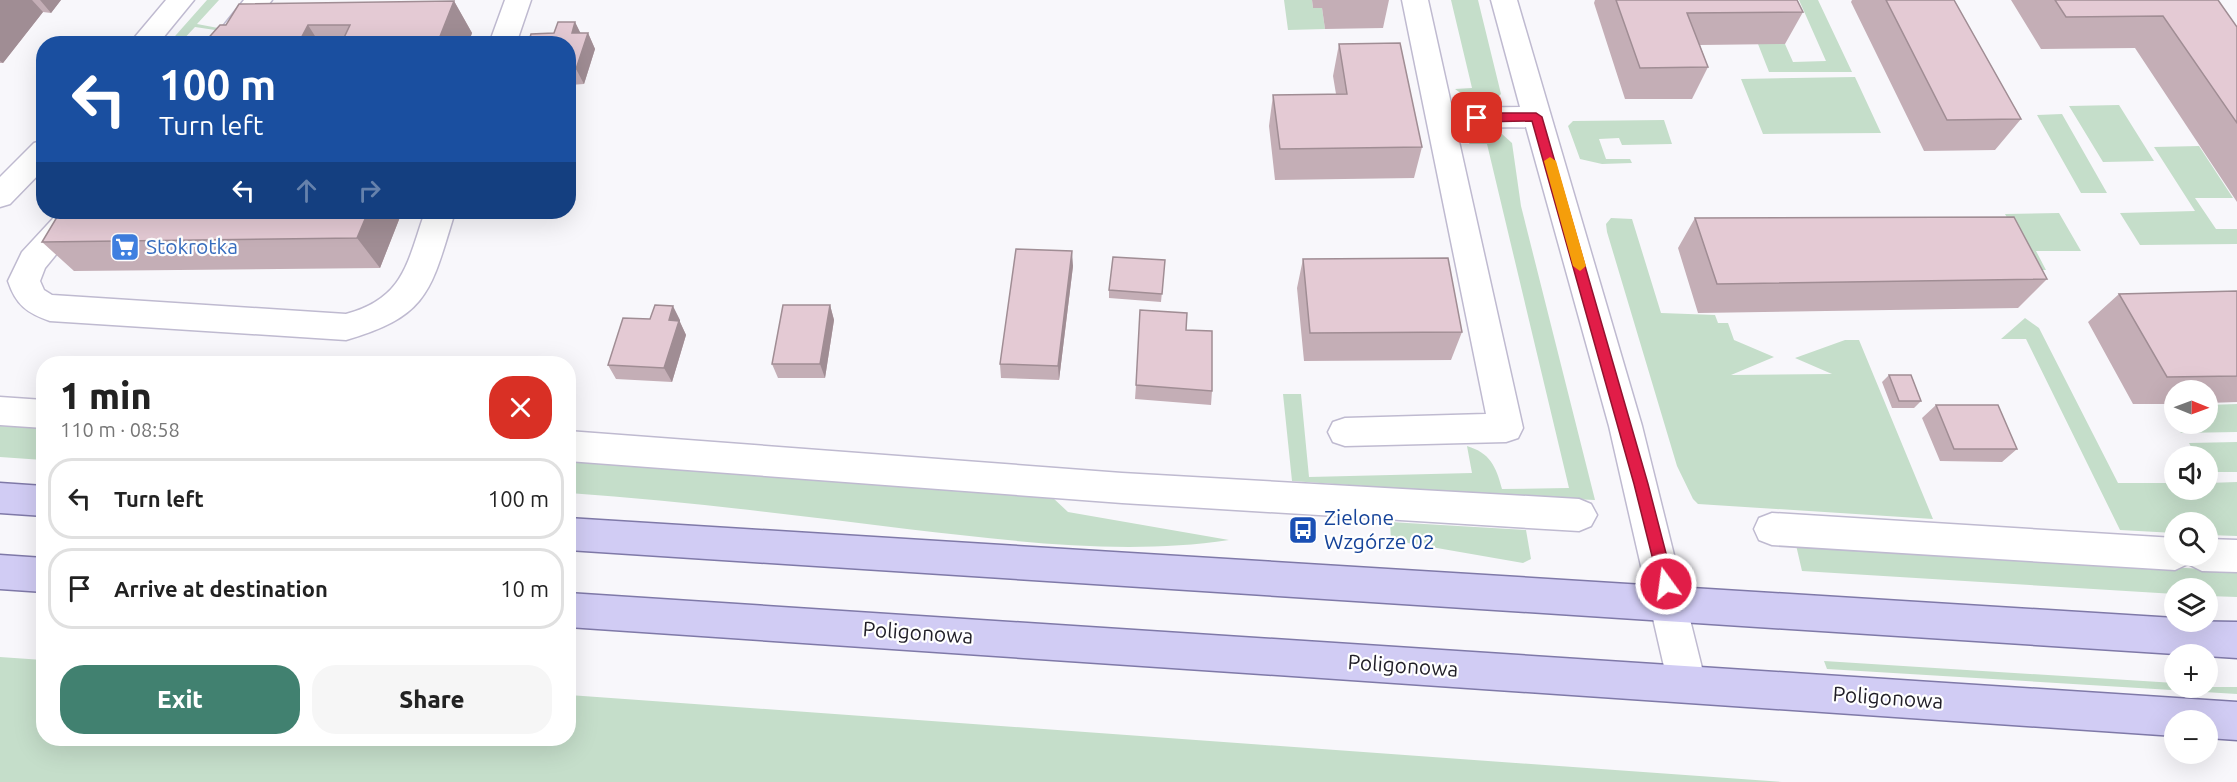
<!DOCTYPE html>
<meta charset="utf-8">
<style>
:root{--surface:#fff;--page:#f6f6f6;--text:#222;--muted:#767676;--line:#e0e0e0;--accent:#418170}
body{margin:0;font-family:Ubuntu,sans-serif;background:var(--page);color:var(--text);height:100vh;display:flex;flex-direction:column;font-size:22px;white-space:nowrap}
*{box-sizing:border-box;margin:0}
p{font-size:20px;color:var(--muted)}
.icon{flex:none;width:33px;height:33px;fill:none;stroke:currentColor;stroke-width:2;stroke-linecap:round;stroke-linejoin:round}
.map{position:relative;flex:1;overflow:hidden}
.sheet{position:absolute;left:36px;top:356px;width:540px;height:390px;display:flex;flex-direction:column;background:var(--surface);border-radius:24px;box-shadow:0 6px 24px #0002}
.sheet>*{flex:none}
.guide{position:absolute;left:36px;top:36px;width:540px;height:183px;border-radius:24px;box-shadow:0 6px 24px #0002;background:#1a4fa0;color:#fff;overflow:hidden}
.needle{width:39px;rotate:91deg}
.fabs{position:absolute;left:2164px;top:380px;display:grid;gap:12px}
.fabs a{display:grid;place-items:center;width:54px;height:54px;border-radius:50%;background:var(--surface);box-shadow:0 6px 24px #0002;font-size:30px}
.pin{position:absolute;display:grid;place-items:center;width:51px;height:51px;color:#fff;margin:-26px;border-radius:12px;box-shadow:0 3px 9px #0006}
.me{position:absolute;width:66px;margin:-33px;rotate:346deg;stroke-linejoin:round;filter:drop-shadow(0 0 4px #0008)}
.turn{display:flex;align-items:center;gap:21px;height:126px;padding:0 24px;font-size:27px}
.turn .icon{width:78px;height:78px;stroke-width:2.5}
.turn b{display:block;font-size:42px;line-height:51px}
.lanes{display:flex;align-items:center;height:57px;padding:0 24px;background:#0003;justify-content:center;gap:30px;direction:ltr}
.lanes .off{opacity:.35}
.round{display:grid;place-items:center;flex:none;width:63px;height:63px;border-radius:24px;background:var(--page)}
.summary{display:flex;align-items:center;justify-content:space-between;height:102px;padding:0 24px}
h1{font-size:36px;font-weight:800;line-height:45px}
.cta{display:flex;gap:12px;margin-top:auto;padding:12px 24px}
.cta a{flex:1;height:69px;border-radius:24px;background:var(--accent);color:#fff;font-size:24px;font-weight:800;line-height:69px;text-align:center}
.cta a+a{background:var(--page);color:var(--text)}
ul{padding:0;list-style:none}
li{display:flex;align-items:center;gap:18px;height:81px;margin:0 12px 9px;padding:0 12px;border:3px solid var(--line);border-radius:24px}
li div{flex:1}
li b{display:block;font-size:22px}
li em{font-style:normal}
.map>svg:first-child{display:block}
</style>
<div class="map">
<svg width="2237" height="782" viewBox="0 0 2237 782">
<rect width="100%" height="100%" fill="#f8f7fb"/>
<path fill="#c5deca" d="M207,0H219L197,24L218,28L215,30L195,27L180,43L168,44Z
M1284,0H1312L1313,8H1322L1325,29L1288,30Z
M1451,0H1478L1501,94L1496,99H1469L1455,89L1472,88Z
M1799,0H1818L1852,72H1769L1758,44H1785L1793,62L1826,61Z
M1855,77L1881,133L1763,134L1741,79Z
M2119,105L2154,161L2103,162L2069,106Z
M2062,114L2107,193H2081L2037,115Z
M1664,120L1672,144L1622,145L1619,138L1599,139L1606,159H1630L1632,163L1602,164L1580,159L1568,126L1573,121Z
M1482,133L1502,134L1512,143L1521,206L1595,500L1504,496L1292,481L1283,394H1301L1309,477L1472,473L1467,446C1490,453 1496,466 1502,489L1569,488L1487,144H1469L1474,135Z
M2199,146L2233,198H2195L2216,229H2237V244L2140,245L2120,213L2195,211L2154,147Z
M2059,213L2081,251H2036L2046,270H2036L2005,214Z
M1611,218L1632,219L1661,313L1715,315L1718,323H1728L1734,340L1774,357L1731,375L1832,374L1795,358L1845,340H1859L1933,519L1698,504L1693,499L1677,466L1607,232L1606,224Z
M2025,318L2039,328L2118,483H2175V489H2208V483L2237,482V536L2208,535V522H2175V533L2120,530L2026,339H2001Z
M2237,404V432L2181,433L2175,423H2208V405Z
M0,426L43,428V460L0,457Z
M2237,442V472H2208V456H2196L2189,443Z
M568,461L1052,497L1068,512L1229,540C1122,556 1014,541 907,529C795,515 682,501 569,493Z
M1390,522L1526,530L1531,559L1523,563L1391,540Z
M1796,545L2237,571V597L2208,596V588H2175V594L1802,571Z
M0,657L43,660L44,738H568L569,695L1782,782H0Z
M1824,661L2175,683V687H2237V694L1827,669Z"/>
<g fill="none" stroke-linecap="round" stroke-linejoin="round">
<g stroke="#bfbad0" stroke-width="3">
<path id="minor" d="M166,0H194L158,44H129Z
M244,0H272L237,44H209Z
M505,0H531L516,44H489Z
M1402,0H1428L1452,108L1520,107L1491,0H1517L1642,426L1706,684L1700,697L1687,702L1674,697L1668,684L1609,426L1526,127L1456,128L1523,428L1518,438L1506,442L1345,446L1333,442L1328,432L1333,422L1345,418L1486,414Z
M44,140V169L10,204L0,207V177L34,143Z
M59,212H91L45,268L40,281L44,290L52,295L346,314C405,298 407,262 425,212H455C431,289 430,316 346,340L50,321C27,313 16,305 8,281L22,252Z
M0,397L44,400V428L0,425Z
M568,431L1122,473L1579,499L1591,504L1597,515L1591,526L1579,531L1122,503L568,461Z
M1772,513L2175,538V555H2208V539L2237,540V572L2202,571L2188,564L2175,570L1772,545L1759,540L1754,529L1759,518Z"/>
</g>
<g stroke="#7f79a8" stroke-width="3">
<path id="major" d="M0,483L44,486V516L0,513Z
M568,518L2175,618V621L2237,622V658L568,550Z
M0,555L44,558V592L0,589Z
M568,593L2237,702V740L2208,738V720H2175V736L568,627Z"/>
</g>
<use href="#minor" fill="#fff" fill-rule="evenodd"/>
<use href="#major" fill="#d1ccf4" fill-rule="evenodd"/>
</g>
<path fill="#c4aeb6" d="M0,0H61L51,13L43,12L3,63H0Z
M1312,0H1389L1383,28L1325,29L1322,8H1313Z
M1595,0H1797L1803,12L1785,44L1700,45L1708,67L1692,99H1625L1594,3Z
M1852,0H1954L2021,119L1995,150L1924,151L1851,2Z
M2011,0H2218L2237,27V202L2135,48L2041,49Z
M454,1L472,33L468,44H203L226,25Z
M575,22L580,33H588L595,49L584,84L569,85L568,86V44L554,33Z
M1339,44L1422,147L1414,178L1275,180L1269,126L1273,95L1336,94L1333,76Z
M402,212L380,268L74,271L42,242Z
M1695,218L2047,279L2018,308L1698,313L1678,248Z
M1303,259L1462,332L1451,360L1304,361L1297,288Z
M1165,260L1161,302L1109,298V290Z
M1073,266L1059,380L1001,378L1000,364Z
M2237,291V402L2208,403V390H2175V404H2133L2088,322L2119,294Z
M830,305L834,320L825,378H778L772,364Z
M680,320V322L686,335L672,382L616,379L608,365Z
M1889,375L1921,401L1914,408H1892L1882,382Z
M1136,385L1212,391L1211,405L1135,399Z
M1936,405L2017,449L2002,462L1940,461L1922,418Z"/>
<path fill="#a08d94" d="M0,0H32L43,12L3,63L0,61Z
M40,0H61L51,13Z
M454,1L472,33L468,44H437Z
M575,22L583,38L572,33Z
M308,25L320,44H298Z
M588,33L595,49L584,84L576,69Z
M368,212H402L380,268L357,238Z
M1072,251L1073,266L1059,380L1058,366Z
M830,305L834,320L825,378L820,364Z
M673,306L680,320V322L686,335L672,382L664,368L669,320Z"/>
<path fill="#e4cad4" stroke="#a08d94" stroke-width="1.5" d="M1616,0H1797L1803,12L1687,13L1708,67L1640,68Z
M1886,0H1954L2021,119L1947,120Z
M2055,0H2218L2237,27V123L2163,16L2066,17Z
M454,1L437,44H341L350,25H308L298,44H203L220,25H226L239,4Z
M558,22H575L572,33H588L576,69H568V44H528L531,34L554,33Z
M1400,43L1422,147L1280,149L1273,95L1347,94L1339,44Z
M60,212H368L357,238L42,242Z
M2014,217L2047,279L1717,284L1695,218Z
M1016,249L1072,251L1058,366L1000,364Z
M1113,257L1165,260L1162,294L1109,290Z
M1448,258L1462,332L1310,333L1303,259Z
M2237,291V376L2167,377L2119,294Z
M655,305L673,306L669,320L679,321L664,368L608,365L623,318L650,319Z
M783,305H830L820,364H772Z
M1140,310L1187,313L1186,330L1212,331V391L1136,385Z
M1889,375H1911L1921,401H1899Z
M1936,405H1998L2017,449H1954Z"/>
<path fill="#e11d48" stroke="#92132f" stroke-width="1.5" d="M1477,113H1536L1542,117L1648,484L1674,584L1671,589H1661L1659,584L1634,484L1532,121L1477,122L1471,118Z"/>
<path fill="#f59e0b" d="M1550,157L1556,161L1586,266L1580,271L1573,266L1544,161Z"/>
<defs>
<g id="supermarket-square" transform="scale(1.5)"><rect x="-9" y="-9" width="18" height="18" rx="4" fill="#3f7fe0" stroke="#fff"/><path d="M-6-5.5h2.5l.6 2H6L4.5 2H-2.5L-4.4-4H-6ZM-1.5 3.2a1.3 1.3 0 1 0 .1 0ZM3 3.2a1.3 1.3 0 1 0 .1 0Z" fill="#fff"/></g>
<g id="bus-square" transform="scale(1.5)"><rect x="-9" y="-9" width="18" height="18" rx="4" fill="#1a4fb4" stroke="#fff"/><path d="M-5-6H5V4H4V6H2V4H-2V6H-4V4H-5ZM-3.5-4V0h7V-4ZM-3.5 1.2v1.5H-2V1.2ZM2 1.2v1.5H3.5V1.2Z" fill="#fff"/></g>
</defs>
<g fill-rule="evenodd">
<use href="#supermarket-square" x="125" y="247"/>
<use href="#bus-square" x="1303" y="530"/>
</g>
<g text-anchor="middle" stroke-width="4.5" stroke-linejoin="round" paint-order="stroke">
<g font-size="21" fill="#366cbe" stroke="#fff" text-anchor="start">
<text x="146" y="254">Stokrotka</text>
</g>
<g font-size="21" fill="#164399" stroke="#fff" text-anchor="start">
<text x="1324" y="525">Zielone<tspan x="1324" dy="24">Wzgórze 02</tspan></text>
</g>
<g font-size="21" fill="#201e27" stroke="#fff">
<text transform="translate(918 633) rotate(4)" y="7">Poligonowa</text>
<text transform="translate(1403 666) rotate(4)" y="7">Poligonowa</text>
<text transform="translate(1888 698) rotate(4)" y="7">Poligonowa</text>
</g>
</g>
</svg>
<div class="fabs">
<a><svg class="needle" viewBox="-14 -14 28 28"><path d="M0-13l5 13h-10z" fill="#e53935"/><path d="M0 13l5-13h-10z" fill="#767676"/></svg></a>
<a><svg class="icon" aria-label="sound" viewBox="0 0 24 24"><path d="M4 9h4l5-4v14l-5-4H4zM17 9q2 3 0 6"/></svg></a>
<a><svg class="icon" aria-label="search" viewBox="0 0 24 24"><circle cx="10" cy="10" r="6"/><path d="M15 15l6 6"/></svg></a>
<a><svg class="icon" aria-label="layers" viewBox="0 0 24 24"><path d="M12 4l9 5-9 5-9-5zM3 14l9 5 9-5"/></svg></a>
<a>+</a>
<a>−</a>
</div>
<div class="pin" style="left:1477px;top:118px;background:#d93025"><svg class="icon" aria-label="arrive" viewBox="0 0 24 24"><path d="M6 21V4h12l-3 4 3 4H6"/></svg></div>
<svg class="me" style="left:1666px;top:584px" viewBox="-20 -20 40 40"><circle r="17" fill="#e11d48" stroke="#fff" stroke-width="3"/><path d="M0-11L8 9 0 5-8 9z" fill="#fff"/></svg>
<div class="guide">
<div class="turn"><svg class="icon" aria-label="left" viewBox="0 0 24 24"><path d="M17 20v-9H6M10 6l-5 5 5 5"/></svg><div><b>100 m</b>Turn left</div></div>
<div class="lanes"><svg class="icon" aria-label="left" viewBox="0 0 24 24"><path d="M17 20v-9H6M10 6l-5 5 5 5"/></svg><svg class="icon off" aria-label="ahead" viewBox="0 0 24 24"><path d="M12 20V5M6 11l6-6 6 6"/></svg><svg class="icon off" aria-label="right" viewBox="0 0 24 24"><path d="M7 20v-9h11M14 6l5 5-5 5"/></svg></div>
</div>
<section class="sheet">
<div class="summary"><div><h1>1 min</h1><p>110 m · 08:58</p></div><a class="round" style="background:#d93025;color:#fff"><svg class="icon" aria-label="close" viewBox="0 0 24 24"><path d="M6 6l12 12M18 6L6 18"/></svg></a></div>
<ul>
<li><svg class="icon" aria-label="left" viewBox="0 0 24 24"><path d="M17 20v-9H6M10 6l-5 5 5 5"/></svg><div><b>Turn left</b></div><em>100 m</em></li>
<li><svg class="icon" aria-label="arrive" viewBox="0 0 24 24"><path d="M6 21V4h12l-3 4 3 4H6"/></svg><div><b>Arrive at destination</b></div><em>10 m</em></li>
</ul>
<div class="cta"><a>Exit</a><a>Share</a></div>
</section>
</div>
